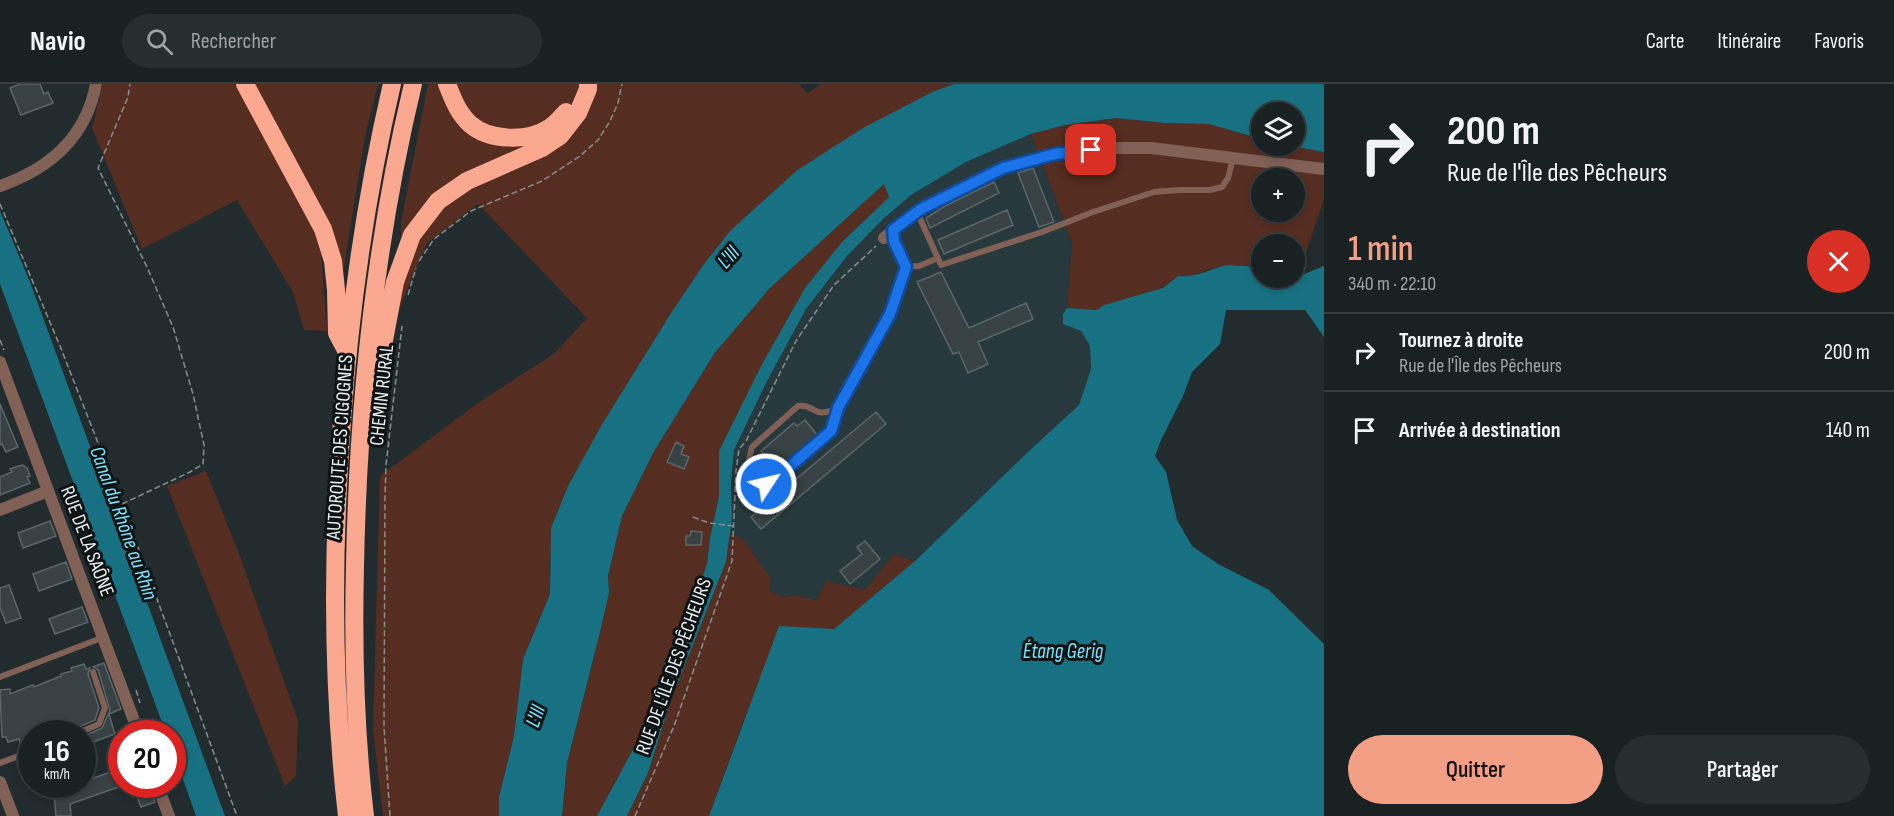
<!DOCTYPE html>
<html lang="fr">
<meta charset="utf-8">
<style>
:root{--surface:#1a2122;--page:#272e2f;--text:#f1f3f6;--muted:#9fa3a5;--line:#383e40;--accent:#f39f85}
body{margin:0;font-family:"Sofia Sans Condensed",sans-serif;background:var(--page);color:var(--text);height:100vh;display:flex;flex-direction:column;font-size:22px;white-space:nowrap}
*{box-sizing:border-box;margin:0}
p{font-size:20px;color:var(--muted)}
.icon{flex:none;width:33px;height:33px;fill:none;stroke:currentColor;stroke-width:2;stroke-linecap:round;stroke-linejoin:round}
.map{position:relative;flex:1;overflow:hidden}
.sheet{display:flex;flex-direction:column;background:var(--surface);width:570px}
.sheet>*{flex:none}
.banner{background:#1a2122;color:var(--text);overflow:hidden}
.controls{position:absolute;left:1251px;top:18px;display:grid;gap:12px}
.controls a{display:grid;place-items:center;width:54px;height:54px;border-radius:50%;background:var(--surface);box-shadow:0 3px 9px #0003,0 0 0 2px var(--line);font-size:30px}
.speed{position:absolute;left:18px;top:636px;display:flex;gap:12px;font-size:30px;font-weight:700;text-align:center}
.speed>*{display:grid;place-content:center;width:78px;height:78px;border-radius:50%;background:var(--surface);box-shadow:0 3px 9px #0003,0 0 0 2px var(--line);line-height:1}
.speed small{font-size:15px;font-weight:400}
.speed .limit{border:9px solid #d22;background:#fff;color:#111}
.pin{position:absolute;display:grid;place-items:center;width:51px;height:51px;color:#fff;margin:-26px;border-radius:12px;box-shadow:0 3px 9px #0006}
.me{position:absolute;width:66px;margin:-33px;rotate:55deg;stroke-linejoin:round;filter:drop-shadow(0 0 4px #0008)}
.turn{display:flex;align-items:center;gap:21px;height:126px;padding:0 24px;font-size:27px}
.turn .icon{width:78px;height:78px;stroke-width:2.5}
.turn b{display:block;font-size:42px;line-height:51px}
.round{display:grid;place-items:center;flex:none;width:63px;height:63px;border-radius:32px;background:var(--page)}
.summary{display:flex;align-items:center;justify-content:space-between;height:102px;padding:0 24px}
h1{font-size:36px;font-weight:600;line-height:45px;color:var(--accent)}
.cta{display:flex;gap:12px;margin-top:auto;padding:12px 24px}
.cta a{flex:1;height:69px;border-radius:36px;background:var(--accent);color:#111;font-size:24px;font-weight:600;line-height:69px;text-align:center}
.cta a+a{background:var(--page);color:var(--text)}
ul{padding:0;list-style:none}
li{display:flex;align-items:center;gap:18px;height:78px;padding:0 24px;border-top:2px solid var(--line)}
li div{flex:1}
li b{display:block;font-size:22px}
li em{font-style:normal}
header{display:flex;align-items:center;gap:36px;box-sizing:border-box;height:84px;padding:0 30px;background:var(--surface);border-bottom:2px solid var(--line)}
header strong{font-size:28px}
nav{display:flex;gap:33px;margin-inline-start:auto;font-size:21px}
.search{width:420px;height:54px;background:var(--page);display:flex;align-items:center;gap:15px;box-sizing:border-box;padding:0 21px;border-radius:33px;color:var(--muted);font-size:22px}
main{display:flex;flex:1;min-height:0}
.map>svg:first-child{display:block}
</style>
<header>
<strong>Navio</strong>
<div class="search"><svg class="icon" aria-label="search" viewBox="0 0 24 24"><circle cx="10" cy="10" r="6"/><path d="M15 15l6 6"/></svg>Rechercher</div>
<nav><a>Carte</a><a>Itinéraire</a><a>Favoris</a></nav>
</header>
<main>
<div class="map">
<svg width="1324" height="732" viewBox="0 0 1324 732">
<rect width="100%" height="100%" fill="#222c2e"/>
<path fill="#28393d" d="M1031,50L1072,159L1067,224L1063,230L1071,242L1081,247L1090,262L1091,285L1079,321L1029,367L915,477L894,470L865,506L826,497L817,516L795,511L783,513L769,506L730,450L734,366L766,299L806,225L847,172L882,136L911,111L966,78Z"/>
<path fill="#552d21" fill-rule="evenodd" d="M103,0H238L320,155L327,247L304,246L293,208L237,116L142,165L92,44Z
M254,0H378L365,53L342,195Z
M428,0H799L808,10L820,0H954L932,8L796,87L730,147L704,180L671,229L601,342L568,402L551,444L550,510L523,575L514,652L499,713V732H383L373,646L380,392L478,319L555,269L587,234L478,120L427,159L400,223L401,138Z
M1116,34L1164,39L1209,40L1261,55L1262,62H1291L1324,68V115L1298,192L1295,190L1294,160H1262L1261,184C1246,181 1225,180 1210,185C1198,189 1191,194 1178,192L1163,204L1104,221L1097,226L1067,224L1072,159L1031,50L1065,41ZM1262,94H1294V128H1262Z
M885,99L889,113L842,158L805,204L762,280L719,367V412L710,454L707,480L693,520L665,578L644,645L597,732H562L567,679L601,544L609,509L608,492L622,432L653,369L714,270L769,205Z
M206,387L241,475L298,637L296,692L285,702L167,402Z
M730,450L743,455L771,495L769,506L783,513L795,511L817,516L826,497L865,506L894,470L915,477L834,545L747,627L709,732H627L648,689L671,616L726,478Z"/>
<path fill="#187182" d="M954,0H1324V68L1291,62H1294V28H1262L1261,55L1209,40L1164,39L1116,34L1065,41L1031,50L966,78L911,111L882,136L847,172L806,225L766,299L734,366L731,399L732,434L726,478L671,616L648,689L627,732H597L644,645L665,578L693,520L707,480L710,454L719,412V367L762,280L805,204L842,158L889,113L884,100L769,205L714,270L653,369L622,432L608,492L609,509L601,544L567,679L562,732H499V713L514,652L523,575L550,510L551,444L568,402L601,342L671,229L704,180L730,147L796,87L863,44L932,8Z
M0,127L30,198L225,732H196L173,667L172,650L166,649L0,200Z
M1227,181L1261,183L1262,194H1271V195L1287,199L1289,198L1288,194H1294L1295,190L1299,192L1324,182V253L1305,226H1226L1220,260L1192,288L1183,312L1161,356L1155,372L1166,388L1177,436L1192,462L1218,480L1269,506L1324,560V732H709L779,542L834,545L915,477L1029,367L1079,321L1091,285L1090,262L1081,247L1063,240V230L1067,224L1097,226L1104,221L1163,204L1178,192C1195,194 1210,185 1227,181Z"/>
<path fill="#384244" stroke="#5c6669" stroke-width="1.5" d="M20,0H40L44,10L48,8L53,19L21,31L10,4Z
M1033,84L1054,138L1039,143L1018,89Z
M994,98L999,109L930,144L926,134L945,122Z
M1007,126L1013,141L944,170L938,156Z
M941,188L969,244L1026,219L1033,235L978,258L988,280L968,289L959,268L953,270L917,198Z
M0,320L18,363L6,368L2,360L0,361Z
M876,328L886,340L761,445L751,433Z
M805,336L817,351L777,385L761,367L794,339L797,342Z
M676,358L684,362L681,370L689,373L684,385L667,378Z
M22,381L27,384L30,392L27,393L30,399L0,411V393L12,388L10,385Z
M50,437L56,452L23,464L18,449Z
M691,447L702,448L701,461H686V452H690Z
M865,457L880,475L850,500L840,487L862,470L857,463Z
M66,478L72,495L39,507L33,490Z
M9,501L21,534L6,539L0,524V504Z
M82,523L88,538L55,550L49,535Z
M104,579L121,625L109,630L115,650L82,662V653L102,644L110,626L98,586L93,583Z
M84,580L86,585L90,584L88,590L99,624L95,636L74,645L71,650H32V662L22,665L19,655L8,658L6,653H2L0,606L10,605V610L33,601L34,603L61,592V590L72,587L71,584Z
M122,684V702L70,720L71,732H56L53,700H82V698Z
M132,700H149L155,718L141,723Z"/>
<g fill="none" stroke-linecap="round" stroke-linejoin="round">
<path stroke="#868e8f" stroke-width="1.5" stroke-dasharray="6 3" stroke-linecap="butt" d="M0,120L60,262L122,420L237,732
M419,177L434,155L471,127L542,97L580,72L598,56L610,37L618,19L622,0
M408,211L416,184
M0,256L4,266
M122,420L190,388L203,380L204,361L193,310L173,243L147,183L98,84L128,13L130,0
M693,433L709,439L733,442
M136,606L140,619
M390,732L384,643L385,414L386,381L402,242
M635,732L674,642L732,477L736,387L739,365L746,357L796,257L834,201L876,162"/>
<path stroke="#816056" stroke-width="6" d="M917,128L941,181L1042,148L1093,128L1154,108L1179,106H1210L1222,103L1228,94L1233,74
M906,183L919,182L938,174
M838,324L831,347L773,397L766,400L750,384L749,375L752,363L798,322C817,320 811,336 838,324L890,230L906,183L894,157L893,147
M0,593L104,553
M76,650L99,640L105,624L93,588
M0,679L32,667"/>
<path stroke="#816056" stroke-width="12" d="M0,102C49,85 86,54 96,0
M884,154L921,125L1003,84L1055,70L1109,64H1151L1324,85
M0,278L139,650
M0,426L48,407
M0,698L13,732
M157,700L169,732"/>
<path stroke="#faa990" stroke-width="18" d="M245,0L323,145L333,177L336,206L337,249L346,266
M447,0C453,15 458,29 470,40C489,57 528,58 549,44C556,40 561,33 566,28
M377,293L395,198L412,151L438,117L467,97L542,64L560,52L578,29L588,5V0
M347,732C332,601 332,468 342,337C350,223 366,111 392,0
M365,732C355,649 353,565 355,482C358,320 375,158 413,0"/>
</g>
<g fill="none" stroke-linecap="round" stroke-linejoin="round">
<g stroke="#114b97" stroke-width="15">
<path id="route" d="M766,400L773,397L831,347L838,324L890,230L906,183L894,157L893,146L921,125L1003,84L1055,70L1091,66"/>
</g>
<use href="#route" stroke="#1a73e8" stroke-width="10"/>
</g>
<g text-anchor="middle" stroke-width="6" stroke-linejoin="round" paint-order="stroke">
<g font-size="20" fill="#ebf1f2" stroke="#0f1314">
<text transform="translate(381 311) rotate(-84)" y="7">CHEMIN RURAL</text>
<text transform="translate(339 363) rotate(-86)" y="7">AUTOROUTE DES CIGOGNES</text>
<text transform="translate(88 457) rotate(69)" y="7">RUE DE LA SAÔNE</text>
<text transform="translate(673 582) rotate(-70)" y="7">RUE DE L'ÎLE DES PÊCHEURS</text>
</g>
<g font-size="21" font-style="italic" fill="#77e5fe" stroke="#0f1314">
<text transform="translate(728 173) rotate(-48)" y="7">L'Ill</text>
<text transform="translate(124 439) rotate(70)" y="7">Canal du Rhône au Rhin</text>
<text x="1063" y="574">Étang Gerig</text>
<text transform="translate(535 632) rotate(-70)" y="7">L'Ill</text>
</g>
</g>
</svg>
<div class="controls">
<a><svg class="icon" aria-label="layers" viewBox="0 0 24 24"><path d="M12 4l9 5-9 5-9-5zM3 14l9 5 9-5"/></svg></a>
<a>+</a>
<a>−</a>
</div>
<div class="speed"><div>16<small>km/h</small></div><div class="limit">20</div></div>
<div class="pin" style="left:1091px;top:66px;background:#d93025"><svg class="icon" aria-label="arrive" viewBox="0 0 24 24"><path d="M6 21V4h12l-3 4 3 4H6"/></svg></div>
<svg class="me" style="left:766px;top:400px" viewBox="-20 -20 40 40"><circle r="17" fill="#1a73e8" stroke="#fff" stroke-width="3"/><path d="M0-11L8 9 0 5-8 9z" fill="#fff"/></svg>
</div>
<section class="sheet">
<div class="banner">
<div class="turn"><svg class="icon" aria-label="right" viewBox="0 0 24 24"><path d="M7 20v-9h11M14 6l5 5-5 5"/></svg><div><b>200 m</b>Rue de l'Île des Pêcheurs</div></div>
</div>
<div class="summary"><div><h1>1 min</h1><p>340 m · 22:10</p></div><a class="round" style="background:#d93025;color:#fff"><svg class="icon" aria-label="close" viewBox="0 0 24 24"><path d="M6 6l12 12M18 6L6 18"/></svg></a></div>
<ul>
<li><svg class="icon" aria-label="right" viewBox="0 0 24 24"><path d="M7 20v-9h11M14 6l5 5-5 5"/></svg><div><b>Tournez à droite</b><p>Rue de l'Île des Pêcheurs</p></div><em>200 m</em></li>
<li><svg class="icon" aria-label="arrive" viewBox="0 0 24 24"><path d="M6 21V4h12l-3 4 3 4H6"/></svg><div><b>Arrivée à destination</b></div><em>140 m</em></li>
</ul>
<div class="cta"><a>Quitter</a><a>Partager</a></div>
</section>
</main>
